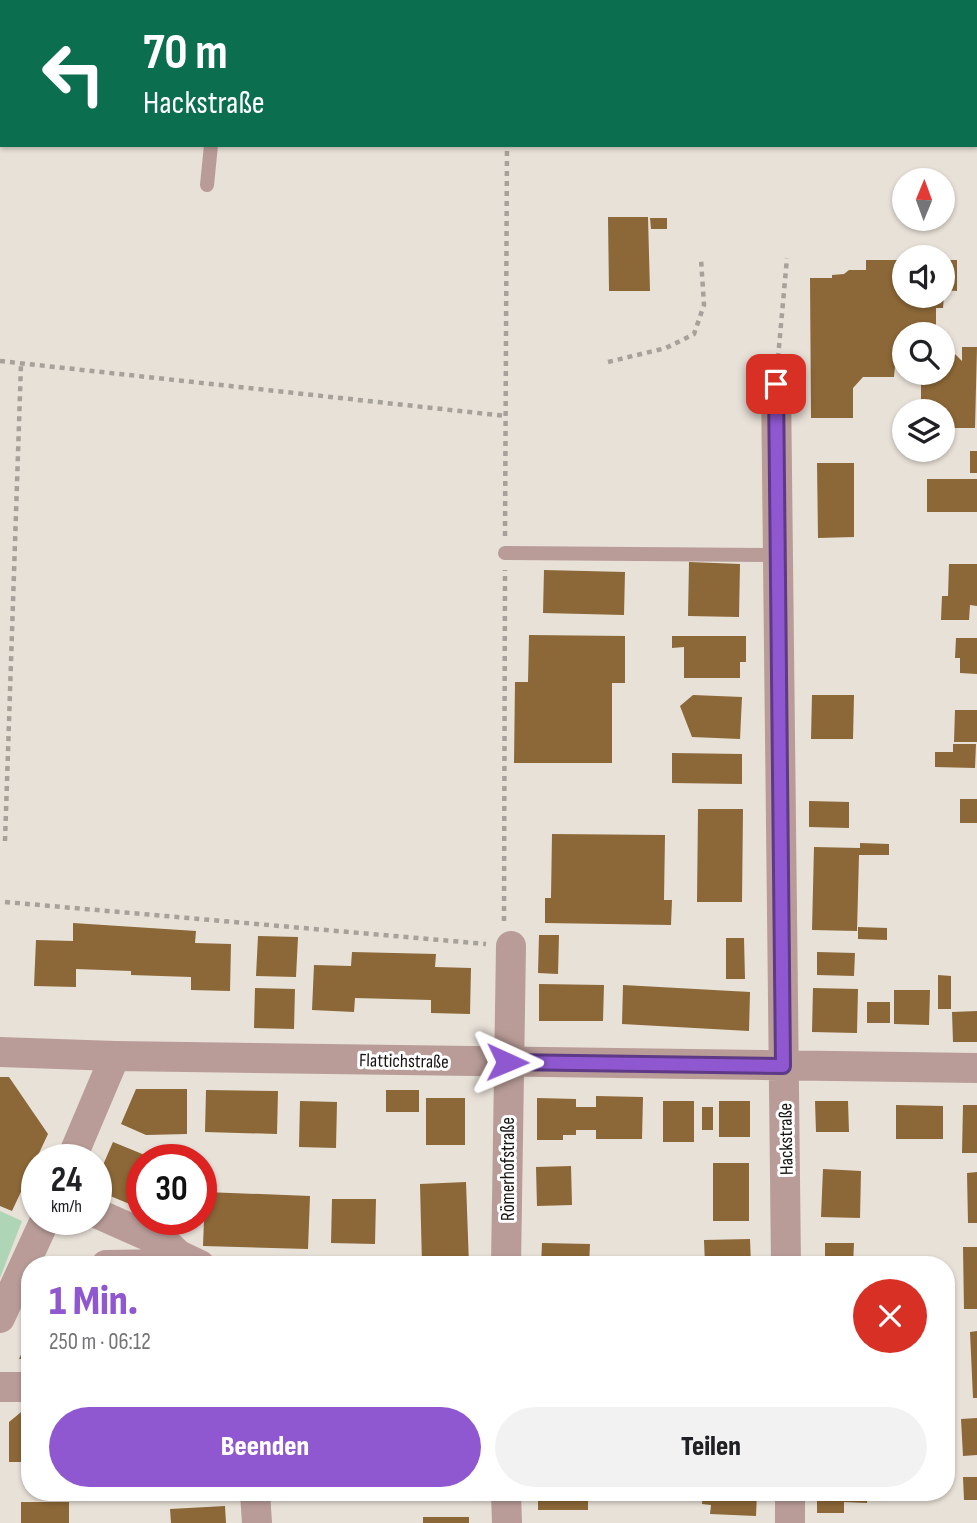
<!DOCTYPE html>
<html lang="de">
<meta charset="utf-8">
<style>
:root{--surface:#fff;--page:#f2f2f2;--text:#202124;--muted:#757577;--accent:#9058d0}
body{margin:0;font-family:"Sofia Sans Condensed",sans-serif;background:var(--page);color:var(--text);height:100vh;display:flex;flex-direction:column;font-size:26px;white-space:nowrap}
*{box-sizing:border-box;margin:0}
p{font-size:23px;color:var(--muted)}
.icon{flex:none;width:38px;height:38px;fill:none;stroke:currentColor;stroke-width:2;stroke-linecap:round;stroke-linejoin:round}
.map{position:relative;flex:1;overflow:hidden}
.drawer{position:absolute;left:21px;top:1256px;width:934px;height:245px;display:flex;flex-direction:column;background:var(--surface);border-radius:28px;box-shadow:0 2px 5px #0004}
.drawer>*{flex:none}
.hud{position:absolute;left:0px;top:0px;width:978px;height:147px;box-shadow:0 2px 5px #0004;background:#0b6e4f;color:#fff;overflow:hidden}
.needle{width:46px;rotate:1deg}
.tools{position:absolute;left:892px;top:168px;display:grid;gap:14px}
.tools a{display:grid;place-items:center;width:63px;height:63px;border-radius:50%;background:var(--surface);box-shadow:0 2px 5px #0004;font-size:35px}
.speed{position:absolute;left:21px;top:1144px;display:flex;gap:14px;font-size:35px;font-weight:700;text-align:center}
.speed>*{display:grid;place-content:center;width:91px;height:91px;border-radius:50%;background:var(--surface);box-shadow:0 2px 5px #0004;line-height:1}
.speed small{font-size:18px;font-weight:400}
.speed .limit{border:10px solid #d22;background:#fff;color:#111}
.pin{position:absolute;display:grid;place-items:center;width:60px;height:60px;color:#fff;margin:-30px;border-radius:14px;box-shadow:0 4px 10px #0006}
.me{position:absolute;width:77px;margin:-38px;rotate:91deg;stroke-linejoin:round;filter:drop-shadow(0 0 5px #0008)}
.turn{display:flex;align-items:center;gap:24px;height:147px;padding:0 28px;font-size:32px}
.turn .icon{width:91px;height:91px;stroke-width:2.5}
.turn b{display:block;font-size:49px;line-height:60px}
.round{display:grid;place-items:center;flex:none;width:74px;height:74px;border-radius:37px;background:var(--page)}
.head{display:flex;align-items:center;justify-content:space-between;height:119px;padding:0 28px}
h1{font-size:42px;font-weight:800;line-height:52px;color:var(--accent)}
.primary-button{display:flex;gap:14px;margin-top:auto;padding:14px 28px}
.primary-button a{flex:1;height:80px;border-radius:42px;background:var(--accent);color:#fff;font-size:28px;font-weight:800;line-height:80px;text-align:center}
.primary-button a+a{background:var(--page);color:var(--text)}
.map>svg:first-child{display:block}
</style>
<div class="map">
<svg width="977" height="1523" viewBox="0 0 977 1523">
<rect width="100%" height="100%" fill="#e8e1d8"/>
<path fill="#aed5b5" d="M514,0H977V108L976,2Z
M0,1211L22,1221L0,1278Z"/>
<path fill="#8c6737" d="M608,217H648L650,291H609Z
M650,218H667V229H651Z
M866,260H905V296H944L943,308H936V334H905V366H895L894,377H863L853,388V418H811L810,278H832V275L844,274L849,270H866Z
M943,260H957V291L943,290Z
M947,346L962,361V347H977L975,428H943V411H921V377L923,373H943V351Z
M970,451H977V473H970Z
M817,463H854V537L818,538Z
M927,479H977V512H927Z
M689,562L740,564L739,617L688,616Z
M949,564H977V606L970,605L969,620H941L942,596H948Z
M544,570L625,572L624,615L543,613Z
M529,635L625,636V683H612V763H514L515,682H528Z
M672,636H746V662H740V678H684V647L672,648Z
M956,638H977V674L960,673V658H955Z
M693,695L742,697L740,739L692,737L680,706Z
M812,695H854L853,739H811Z
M955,710H977V742H954Z
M953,744H976L975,768L935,767V752H953Z
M672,753L742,754V784L672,783Z
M960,799H977V823H960Z
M809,801L849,802V828L809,827Z
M698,809H743L742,902H697Z
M552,834L665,835L664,900H672L671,925L545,923V898H551Z
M860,843L889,844V855H859L857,931L812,930L814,847L860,848Z
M73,923L196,931L195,943L231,944L230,991L191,990V977L131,975V971L76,969V987L34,986L36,940L73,941Z
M858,927L887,928V940L858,939Z
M539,935H559L558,974L538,973Z
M258,936L298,937L296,977L256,976Z
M726,938H744L745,979H726Z
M352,952L436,954L435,967L471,968L470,1014L431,1013V1000L355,998L354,1012L312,1010L314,965L351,966Z
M817,952L855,953L854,976L817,975Z
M938,975L951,976V1009H938Z
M539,984L604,985L603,1021H539Z
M623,985L750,992L749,1031L622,1024Z
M255,988L295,989L294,1029L254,1028Z
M813,988L858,989L857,1033L812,1032Z
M894,990H930L929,1025L894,1024Z
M867,1002H890V1023H867Z
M977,1011V1042H953L952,1012Z
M0,1077H9L48,1134L12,1211L0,1206Z
M136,1089H187V1134L146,1135L121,1124Z
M206,1090L278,1091L277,1134L205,1132Z
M386,1090H419V1112H386Z
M596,1096L643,1097L642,1139H596V1130H576V1135H563V1140H537V1098L576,1099V1107H596Z
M426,1098H465V1145H426Z
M300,1101L337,1102L336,1148L299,1147Z
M663,1101H694V1142H663Z
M719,1101H750V1137H719Z
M815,1101H848L849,1132H816Z
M896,1105L943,1106V1139H896Z
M963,1105H977V1153H962Z
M702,1107H713V1130H702Z
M113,1142L157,1160H142L139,1208L96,1190V1181Z
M713,1163H749V1221H713Z
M571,1166L572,1205L537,1206L536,1167Z
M823,1169L861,1171L860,1218L821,1217Z
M977,1172V1223H968L967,1173Z
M466,1182L469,1265H422L420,1184Z
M205,1192L310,1196L308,1249L203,1246Z
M332,1199H376L375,1244L331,1243Z
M750,1239L751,1265H705L704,1240Z
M542,1243L590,1244L589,1265H541Z
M825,1243H854L853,1265H825Z
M963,1247H977V1309H964Z
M977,1331V1398H973L970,1332Z
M30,1335V1359H19Z
M26,1408H30V1462H9V1422Z
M977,1418V1455L963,1456L961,1419Z
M963,1477H977V1500H964Z
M538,1493H588V1510H538Z
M703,1493H757L756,1516L710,1514L711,1505L702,1504Z
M817,1493H867V1503L844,1502V1513H817Z
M21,1502H69V1523H21Z
M225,1506L226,1523H171L170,1509Z
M423,1517H469V1523H423Z"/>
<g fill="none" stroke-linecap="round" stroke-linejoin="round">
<path stroke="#a6a19a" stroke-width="4.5" stroke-dasharray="5 5" stroke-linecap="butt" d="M508,2V0
M778,358L787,258
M0,361L506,416
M608,362L666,348L694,334L704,305L701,259
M505,536L507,145
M5,841L21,364
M5,902L486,944
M504,921L505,570"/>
<path stroke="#b99c98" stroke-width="14" d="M227,2V0
M207,185L211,145
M505,553L776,555"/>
<path stroke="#b99c98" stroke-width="30" d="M776,384L786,1265
M0,1052L115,1056L977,1068
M71,1160L115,1056
M96,1213L168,1245L179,1255
M106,1265L166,1264L179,1255L200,1265
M506,1265L511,946
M0,1318L45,1220
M0,1387H30
M255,1493L257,1523
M506,1493L507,1523
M790,1493V1523"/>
</g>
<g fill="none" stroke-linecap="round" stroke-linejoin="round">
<g stroke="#5e3987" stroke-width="18">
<path id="route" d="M507,1062L783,1066L776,384"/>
</g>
<use href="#route" stroke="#9058d0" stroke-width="12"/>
</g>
<g text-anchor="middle" stroke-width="6" stroke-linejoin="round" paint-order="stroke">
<g font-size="19" fill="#171411" stroke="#fff">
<text transform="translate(404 1060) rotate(1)" y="7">Flattichstraße</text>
<text transform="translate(785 1139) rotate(-91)" y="7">Hackstraße</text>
<text transform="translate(507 1169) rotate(-90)" y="7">Römerhofstraße</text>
</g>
</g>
</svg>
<div class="tools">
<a><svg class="needle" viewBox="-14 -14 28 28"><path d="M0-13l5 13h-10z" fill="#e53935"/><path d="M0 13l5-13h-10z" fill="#757577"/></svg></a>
<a><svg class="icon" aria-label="sound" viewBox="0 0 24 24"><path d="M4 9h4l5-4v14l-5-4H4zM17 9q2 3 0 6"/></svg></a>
<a><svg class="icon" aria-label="search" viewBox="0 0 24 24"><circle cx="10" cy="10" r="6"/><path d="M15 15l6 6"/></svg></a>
<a><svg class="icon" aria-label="layers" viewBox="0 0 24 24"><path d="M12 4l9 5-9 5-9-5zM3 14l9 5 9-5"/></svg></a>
</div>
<div class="speed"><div>24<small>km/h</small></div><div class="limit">30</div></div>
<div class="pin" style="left:776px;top:384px;background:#d93025"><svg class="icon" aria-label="arrive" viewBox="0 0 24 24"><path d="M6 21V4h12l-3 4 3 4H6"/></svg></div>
<svg class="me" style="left:507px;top:1062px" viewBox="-20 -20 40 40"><path d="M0-17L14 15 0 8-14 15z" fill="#9058d0" stroke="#fff" stroke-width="4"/></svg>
<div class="hud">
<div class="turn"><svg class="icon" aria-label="left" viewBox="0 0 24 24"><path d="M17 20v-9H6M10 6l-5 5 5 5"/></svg><div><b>70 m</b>Hackstraße</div></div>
</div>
<section class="drawer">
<div class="head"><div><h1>1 Min.</h1><p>250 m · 06:12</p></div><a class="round" style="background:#d93025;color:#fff"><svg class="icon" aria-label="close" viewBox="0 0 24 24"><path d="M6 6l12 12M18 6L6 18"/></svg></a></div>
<div class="primary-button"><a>Beenden</a><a>Teilen</a></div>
</section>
</div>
